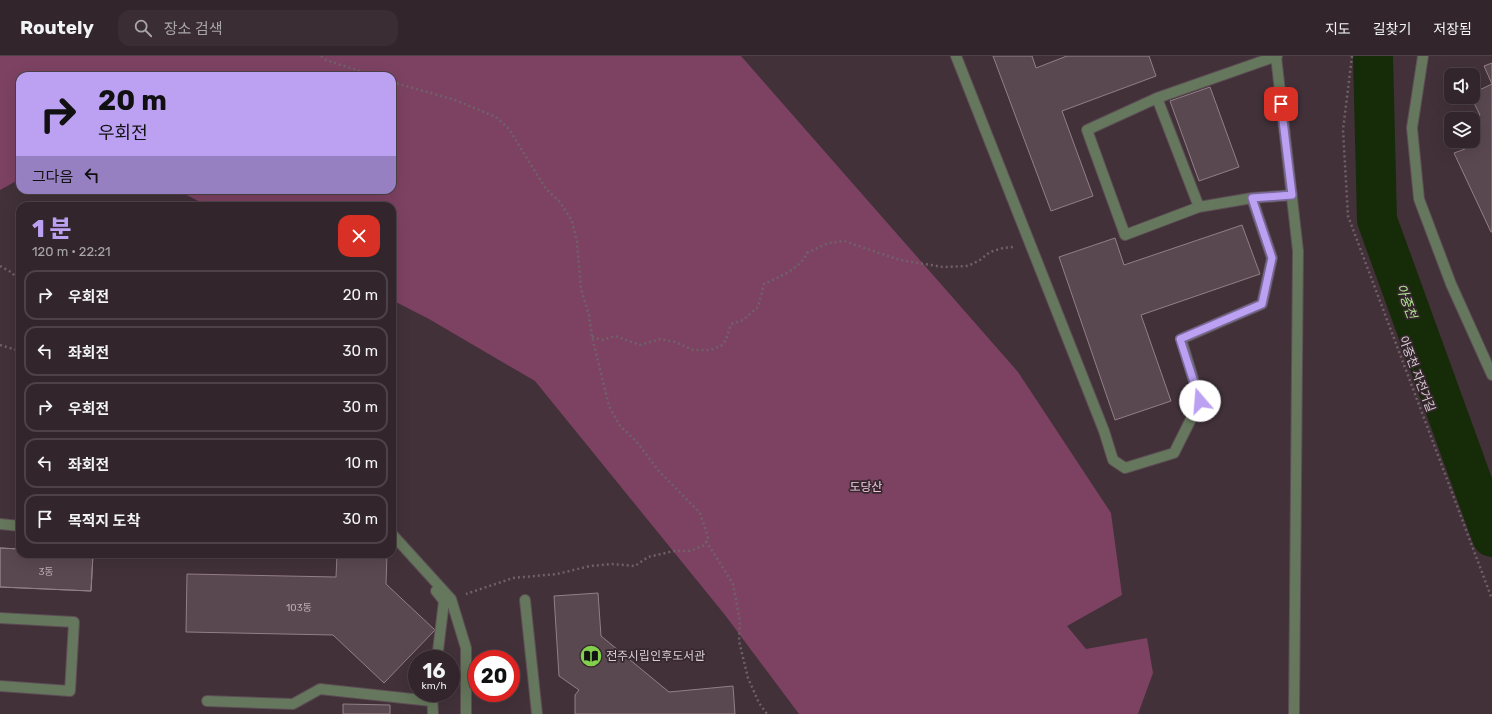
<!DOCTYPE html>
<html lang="ko">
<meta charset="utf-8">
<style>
:root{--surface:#32252b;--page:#3a2d33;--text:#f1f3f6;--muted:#a8a5a9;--line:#4d4247;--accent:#bca0f2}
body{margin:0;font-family:Rubik,"Noto Sans KR",sans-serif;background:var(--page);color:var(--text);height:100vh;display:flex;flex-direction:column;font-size:15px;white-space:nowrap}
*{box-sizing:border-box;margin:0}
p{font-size:13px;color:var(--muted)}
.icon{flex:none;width:22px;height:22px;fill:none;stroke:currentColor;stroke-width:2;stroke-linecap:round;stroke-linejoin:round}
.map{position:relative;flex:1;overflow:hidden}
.panel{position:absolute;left:16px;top:146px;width:380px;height:356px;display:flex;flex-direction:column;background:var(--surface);border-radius:12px;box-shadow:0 4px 16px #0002,0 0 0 1px var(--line)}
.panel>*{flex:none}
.guide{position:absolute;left:16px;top:16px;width:380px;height:122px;border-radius:12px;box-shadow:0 4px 16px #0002,0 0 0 1px var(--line);background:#bca0f2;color:#111;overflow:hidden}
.fabs{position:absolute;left:1444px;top:12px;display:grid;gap:8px}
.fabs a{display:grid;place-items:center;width:36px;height:36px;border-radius:8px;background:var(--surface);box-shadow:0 4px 16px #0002,0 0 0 1px var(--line);font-size:20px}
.speed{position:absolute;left:408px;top:594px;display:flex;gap:8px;font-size:20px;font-weight:700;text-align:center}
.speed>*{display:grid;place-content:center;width:52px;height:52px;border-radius:50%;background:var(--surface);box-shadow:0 4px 16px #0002,0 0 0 1px var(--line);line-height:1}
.speed small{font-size:10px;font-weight:400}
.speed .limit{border:6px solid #d22;background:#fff;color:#111}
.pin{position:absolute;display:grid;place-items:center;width:34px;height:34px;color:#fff;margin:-17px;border-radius:8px;box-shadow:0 2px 6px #0006}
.me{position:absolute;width:44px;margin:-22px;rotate:342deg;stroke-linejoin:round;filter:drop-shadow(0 0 3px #0008)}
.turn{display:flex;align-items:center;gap:14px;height:84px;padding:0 16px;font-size:18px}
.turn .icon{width:52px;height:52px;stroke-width:2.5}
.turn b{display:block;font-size:28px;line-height:34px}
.then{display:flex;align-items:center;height:38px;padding:0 16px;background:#0003;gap:8px;font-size:15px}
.round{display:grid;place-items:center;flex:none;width:42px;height:42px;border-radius:12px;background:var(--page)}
.head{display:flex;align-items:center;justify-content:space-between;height:68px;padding:0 16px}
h1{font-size:24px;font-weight:800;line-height:30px;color:var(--accent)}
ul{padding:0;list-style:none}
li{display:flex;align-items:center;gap:12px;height:50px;margin:0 8px 6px;padding:0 8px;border:2px solid var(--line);border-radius:12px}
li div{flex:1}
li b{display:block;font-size:15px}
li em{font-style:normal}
header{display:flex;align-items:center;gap:24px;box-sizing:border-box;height:56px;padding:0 20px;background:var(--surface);border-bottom:1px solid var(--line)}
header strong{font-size:19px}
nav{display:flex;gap:22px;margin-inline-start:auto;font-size:14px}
.search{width:280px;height:36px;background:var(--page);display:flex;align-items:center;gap:10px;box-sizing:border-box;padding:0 14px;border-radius:12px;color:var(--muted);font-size:15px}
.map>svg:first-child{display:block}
</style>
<header>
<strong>Routely</strong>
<div class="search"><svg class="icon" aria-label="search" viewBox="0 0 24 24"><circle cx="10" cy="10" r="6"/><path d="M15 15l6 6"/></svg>장소 검색</div>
<nav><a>지도</a><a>길찾기</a><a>저장됨</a></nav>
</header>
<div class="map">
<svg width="1492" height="658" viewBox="0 0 1492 658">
<rect width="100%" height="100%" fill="#423139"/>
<path fill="#7d4262" d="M0,0H741L1018,316L1111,457L1122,539L1067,570L1086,593L1147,582L1153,617L1138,658H799L725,559L535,325L429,263L392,244V150H208L177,134H392V20H20V123L0,134Z"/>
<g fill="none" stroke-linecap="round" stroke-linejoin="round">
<path stroke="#162b08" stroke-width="40" d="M1373,0L1377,164L1492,481"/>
</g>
<path fill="#5a4851" stroke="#927f88" d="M993,0H1032L1036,12L1067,0H1149L1156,20L1062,55L1093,140L1051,155Z
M1492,7V28L1484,10Z
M1492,28V176H1491L1454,97L1465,93L1461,85H1473V63H1471L1480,59L1471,41H1473V37Z
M1210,31L1239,111L1199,125L1170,45Z
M1242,169L1260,218L1141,259L1171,345L1115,364L1059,201L1115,182L1124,209Z
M0,492L20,493V498H93L91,535L0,531Z
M0,492L20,493V498H93L91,535L0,531Z
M337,498H387L386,528L435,574L384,627L333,579L186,576L187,518L336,521Z
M598,537L601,580L669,636L733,630L735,658H575V639L579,634L559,620L554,540Z
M343,648L390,649V658H343Z"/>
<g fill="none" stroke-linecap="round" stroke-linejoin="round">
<g stroke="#5d4d55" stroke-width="12">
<path id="minor" d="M956,0L1104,375L1113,404L1125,412L1174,397L1200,345L1181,283L1262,248L1272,202L1252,142
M1276,0L1298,195L1294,658
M1277,0L1157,42L1087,74L1125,179L1199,151L1252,142L1292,139
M1423,0L1412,72L1419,143L1451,228L1492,319
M1157,42L1199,151
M0,468L20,470
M392,478L451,543L466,592V658
M436,535L444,545L437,603
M525,544L537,658
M0,562L74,566L70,635L0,630
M432,637L433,658
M207,645L293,648L320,633L431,645"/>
</g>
<path stroke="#706168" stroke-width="2.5" stroke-dasharray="2 3" stroke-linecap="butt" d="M321,0L326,4L375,20
M1352,0L1343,74L1348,160L1492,543
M392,26L455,44L496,61L509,73L546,133L560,146L572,165L577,186L581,233L589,259L592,281L609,350L620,370L636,385L658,414L700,457L708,481L705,489L690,495H674L648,501L635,510L612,508L590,510L557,518L513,522L466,538
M0,210L11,216L20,225
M592,281L603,284L615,280L640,289L660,283L675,286L693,294H710L721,290L726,284L731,268L743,264L758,251L764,228C779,221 800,213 807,197L828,187L844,185L900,204L943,211L968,210L980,204L990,196L1003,192L1014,191
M0,289L20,295
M706,485L733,528L740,565L739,585L748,622L759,647L767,658"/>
<use href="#minor" stroke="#65775c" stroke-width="10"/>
</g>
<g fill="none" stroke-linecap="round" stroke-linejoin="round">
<g stroke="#7a689d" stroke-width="10">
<path id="route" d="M1200,345L1180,283L1262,248L1272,202L1252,142L1292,139L1281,48"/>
</g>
<use href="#route" stroke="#bca0f2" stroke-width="7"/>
</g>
<defs>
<g id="library-disc" transform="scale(1.15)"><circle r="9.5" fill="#83d04e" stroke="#37272f"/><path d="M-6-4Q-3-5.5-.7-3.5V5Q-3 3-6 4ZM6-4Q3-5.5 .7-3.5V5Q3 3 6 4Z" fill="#111"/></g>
</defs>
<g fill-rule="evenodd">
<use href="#library-disc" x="591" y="600"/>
</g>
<g text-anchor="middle" stroke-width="3.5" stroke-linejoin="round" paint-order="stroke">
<g font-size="10" fill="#b8acb2">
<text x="46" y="519">3동</text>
<text x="299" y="555">103동</text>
</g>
<g font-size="12" fill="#d8ced3" stroke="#37272f">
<text transform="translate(1417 318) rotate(69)" y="4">아중천 자전거길</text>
</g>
<g font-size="12" fill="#f3c9dd" stroke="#37272f">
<text x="866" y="435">도당산</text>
</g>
<g font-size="12" fill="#d8ced3" stroke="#37272f" text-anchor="start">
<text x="606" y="604">전주시립인후도서관</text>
</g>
<g font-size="13" font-style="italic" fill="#ade88b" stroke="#37272f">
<text transform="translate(1407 245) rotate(70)" y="5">아중천</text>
</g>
</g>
</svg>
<div class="fabs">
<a><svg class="icon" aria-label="sound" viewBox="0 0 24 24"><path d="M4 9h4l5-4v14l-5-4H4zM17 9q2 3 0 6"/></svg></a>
<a><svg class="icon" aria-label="layers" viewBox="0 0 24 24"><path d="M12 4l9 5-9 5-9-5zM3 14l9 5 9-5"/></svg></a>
</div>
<div class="speed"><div>16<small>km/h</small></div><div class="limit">20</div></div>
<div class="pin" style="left:1281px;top:48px;background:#d93025"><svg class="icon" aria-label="arrive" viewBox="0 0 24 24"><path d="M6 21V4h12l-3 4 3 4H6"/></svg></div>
<svg class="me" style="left:1200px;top:345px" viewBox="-20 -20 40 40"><circle r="19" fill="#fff"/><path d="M0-13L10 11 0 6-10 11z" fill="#bca0f2"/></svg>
<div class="guide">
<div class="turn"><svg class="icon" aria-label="right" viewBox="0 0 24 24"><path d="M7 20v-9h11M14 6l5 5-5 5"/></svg><div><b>20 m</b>우회전</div></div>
<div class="then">그다음<svg class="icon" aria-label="left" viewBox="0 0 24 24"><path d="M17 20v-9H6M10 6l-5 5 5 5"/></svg></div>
</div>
<section class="panel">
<div class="head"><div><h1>1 분</h1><p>120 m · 22:21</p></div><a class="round" style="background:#d93025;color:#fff"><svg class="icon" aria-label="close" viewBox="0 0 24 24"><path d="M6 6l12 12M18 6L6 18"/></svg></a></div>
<ul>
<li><svg class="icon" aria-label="right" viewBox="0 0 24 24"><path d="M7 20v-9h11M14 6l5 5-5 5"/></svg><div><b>우회전</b></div><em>20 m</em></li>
<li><svg class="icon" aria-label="left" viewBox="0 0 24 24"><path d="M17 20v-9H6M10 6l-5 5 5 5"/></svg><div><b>좌회전</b></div><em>30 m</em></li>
<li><svg class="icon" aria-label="right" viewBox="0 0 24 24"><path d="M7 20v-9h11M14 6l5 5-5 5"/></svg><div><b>우회전</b></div><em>30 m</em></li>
<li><svg class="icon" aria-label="left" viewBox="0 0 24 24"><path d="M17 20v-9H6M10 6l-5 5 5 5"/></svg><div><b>좌회전</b></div><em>10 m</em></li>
<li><svg class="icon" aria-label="arrive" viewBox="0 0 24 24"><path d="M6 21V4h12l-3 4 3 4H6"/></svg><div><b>목적지 도착</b></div><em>30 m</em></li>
</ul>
</section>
</div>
